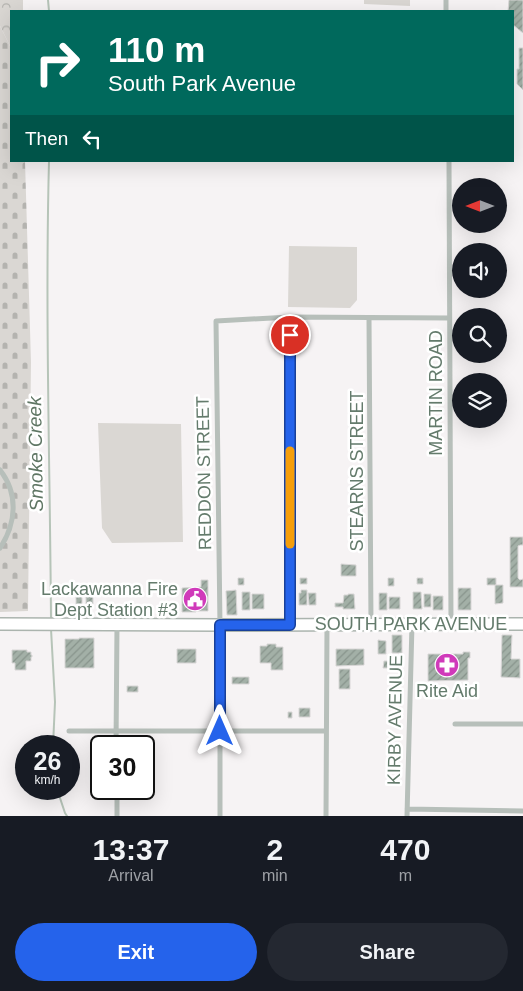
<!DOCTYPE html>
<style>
:root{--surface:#171b24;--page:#242831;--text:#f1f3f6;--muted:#9ea1a6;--accent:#2563eb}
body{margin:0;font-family:Arial,sans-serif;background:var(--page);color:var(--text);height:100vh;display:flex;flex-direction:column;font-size:19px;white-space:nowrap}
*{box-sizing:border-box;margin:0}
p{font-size:16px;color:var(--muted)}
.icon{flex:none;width:28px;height:28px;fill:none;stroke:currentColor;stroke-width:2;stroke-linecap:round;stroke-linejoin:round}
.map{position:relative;height:816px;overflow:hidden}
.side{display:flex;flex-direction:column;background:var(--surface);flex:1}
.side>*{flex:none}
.top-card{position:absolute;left:10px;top:10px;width:504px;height:152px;border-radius:0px;box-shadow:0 5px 20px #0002;background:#00695c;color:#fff;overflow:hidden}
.needle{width:32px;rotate:270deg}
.buttons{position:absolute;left:452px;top:178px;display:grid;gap:10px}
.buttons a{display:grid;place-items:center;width:55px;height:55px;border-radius:50%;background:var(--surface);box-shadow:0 5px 20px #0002;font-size:25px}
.speed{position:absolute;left:15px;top:735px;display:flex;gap:10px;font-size:25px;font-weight:700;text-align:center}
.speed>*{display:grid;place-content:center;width:65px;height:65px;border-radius:50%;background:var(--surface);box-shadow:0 5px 20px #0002;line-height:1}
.speed small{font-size:12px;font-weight:400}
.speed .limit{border:2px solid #111;border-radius:8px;background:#fff;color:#111}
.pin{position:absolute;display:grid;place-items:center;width:42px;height:42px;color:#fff;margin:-21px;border:2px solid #fff;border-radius:50%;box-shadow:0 1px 5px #0007}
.me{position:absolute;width:55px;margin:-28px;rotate:0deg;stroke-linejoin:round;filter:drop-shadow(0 0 4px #0008)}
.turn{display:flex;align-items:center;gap:18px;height:105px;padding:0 15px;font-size:22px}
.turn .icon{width:65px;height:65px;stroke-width:2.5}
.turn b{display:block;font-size:35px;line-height:42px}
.then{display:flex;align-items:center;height:48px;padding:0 15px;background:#0003;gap:10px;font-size:19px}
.eta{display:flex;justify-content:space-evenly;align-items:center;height:85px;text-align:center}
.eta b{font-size:30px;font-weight:700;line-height:35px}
.primary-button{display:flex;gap:10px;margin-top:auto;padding:10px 15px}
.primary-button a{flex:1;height:58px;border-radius:30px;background:var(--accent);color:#fff;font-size:20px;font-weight:700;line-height:58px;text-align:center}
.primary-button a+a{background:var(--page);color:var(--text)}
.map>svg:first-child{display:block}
</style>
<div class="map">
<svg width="523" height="816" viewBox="0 0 523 816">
<defs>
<pattern id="forest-crowns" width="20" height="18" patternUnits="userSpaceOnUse" patternTransform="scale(1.25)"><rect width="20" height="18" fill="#dad7d3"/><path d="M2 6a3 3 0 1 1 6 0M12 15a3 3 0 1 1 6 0" fill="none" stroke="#b4b3af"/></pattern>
<pattern id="cemetery-stones" width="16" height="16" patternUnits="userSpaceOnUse" patternTransform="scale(1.25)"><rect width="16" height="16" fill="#dad7d3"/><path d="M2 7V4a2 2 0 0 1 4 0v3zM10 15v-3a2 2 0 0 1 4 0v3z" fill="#b4b3af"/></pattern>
<pattern id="building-hatch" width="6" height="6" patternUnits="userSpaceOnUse" patternTransform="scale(1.25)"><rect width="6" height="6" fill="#a3b0a7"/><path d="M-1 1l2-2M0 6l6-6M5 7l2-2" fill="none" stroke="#88948c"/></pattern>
</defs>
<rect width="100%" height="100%" fill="#f6f3f4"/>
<path fill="url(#forest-crowns)" d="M0,0H23V11H11V48L0,26Z"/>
<path fill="url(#cemetery-stones)" d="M0,26L11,48V161H25L31,362L28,611L0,612Z"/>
<path fill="#dad7d3" d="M364,0H410V6L364,4Z
M289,246L357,247V300L350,308L288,307Z
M98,423L181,424L183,542L112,543L102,528Z"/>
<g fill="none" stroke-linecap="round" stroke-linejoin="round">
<path stroke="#b6c4b8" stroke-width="2" d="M48,0L49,11
M49,161C45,314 50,466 51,619
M51,629L55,702L53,746
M57,789L65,813L67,816"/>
</g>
<path fill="url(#building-hatch)" stroke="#d8d6d6" d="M509,0H523V33L512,24V11H508Z
M519,48H523V90L517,84V69H519Z
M510,537H523V545H520L518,546V578L520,580L523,579V587H510Z
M341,564L356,565V576H341Z
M238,578H244V585H238Z
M300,578H307V584H300Z
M388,578H394V586H388Z
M417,578H423V584H417Z
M487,578H496V585H487Z
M201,580H208V611H196V612H182V588L201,587Z
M495,585H503V603L495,604Z
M458,588H471V610H458Z
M236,590L237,615H227L226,591Z
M301,590H307V605H299V593H301Z
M242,592H250V610H242Z
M413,592H421L422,609H413Z
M308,593H316V605H309Z
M379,593H387V610H379Z
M252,594H264V609H252Z
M348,594H354L355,609H343V607H335V603H343L344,595H348Z
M424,594H431V607H424Z
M76,596H82V609H76Z
M86,596H93V609L86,610Z
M433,596H443V610H433Z
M389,597H400V609H389Z
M392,635H402V653H392Z
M502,635H512L511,659H520V678L501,677Z
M79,638H94V668H65V639H79Z
M378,640L386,641V654H378Z
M267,644H276V647H283V670H271V663H260V646H267Z
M177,649H196V663H177Z
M336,649H364V665L336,666Z
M12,650H27V652H31V655H32V657H31V661H26V670H15V663H12Z
M463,652H470V658H468V680L428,681V654H463Z
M393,660L402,661V669L393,668Z
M384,661H388V668H383Z
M339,669H350V689H339Z
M232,677H249V684H232Z
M127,686H138V692H127Z
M299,708H310V717H299Z
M288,712H292V718H288Z"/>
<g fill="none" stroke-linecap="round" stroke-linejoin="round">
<g stroke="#abb4ae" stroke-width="14">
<path id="primary" d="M0,624L220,625L523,624"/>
</g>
<path stroke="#b7bfba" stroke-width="5" d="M446,0V11
M449,161L451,624
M290,317V625
M369,318L371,624
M0,470C19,494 16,524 0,548
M455,724H523
M69,731H326
M116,746L117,625
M117,789V816
M407,809L523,811
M220,816V625L216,321L290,317L449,318
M326,816L327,625
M407,816L412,624"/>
<use href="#primary" stroke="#fff" stroke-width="11"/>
</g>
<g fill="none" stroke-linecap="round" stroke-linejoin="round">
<g stroke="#184099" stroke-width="12">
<path id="route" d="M220,731V625H290V335"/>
</g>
<use href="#route" stroke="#2563eb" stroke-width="9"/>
<path stroke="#f59e0b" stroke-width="9" d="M290,451V544"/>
</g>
<defs>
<g id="civic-disc" transform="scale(1.25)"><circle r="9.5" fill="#d03aba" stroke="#fff"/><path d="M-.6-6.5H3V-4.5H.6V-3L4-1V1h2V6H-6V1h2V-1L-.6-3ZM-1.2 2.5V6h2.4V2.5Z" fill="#fff"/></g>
<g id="pharmacy-disc" transform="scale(1.25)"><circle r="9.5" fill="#d03aba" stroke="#fff"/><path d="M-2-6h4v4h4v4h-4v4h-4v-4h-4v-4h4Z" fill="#fff"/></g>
</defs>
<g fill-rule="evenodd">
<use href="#civic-disc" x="195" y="599"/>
<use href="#pharmacy-disc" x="447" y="665"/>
</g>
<g text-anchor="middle" stroke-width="5" stroke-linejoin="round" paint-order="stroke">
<g font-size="18" fill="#647b6c" stroke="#fff">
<text transform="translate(436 393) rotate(-90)" y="6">MARTIN ROAD</text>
<text transform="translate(357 471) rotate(-90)" y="6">STEARNS STREET</text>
<text transform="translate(204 473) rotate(-91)" y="6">REDDON STREET</text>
<text x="411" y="630">SOUTH PARK AVENUE</text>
<text transform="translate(395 720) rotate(-89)" y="6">KIRBY AVENUE</text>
</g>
<g font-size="18" fill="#647b6c" stroke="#fff" text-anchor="end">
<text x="178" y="595">Lackawanna Fire<tspan x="178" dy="21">Dept Station #3</tspan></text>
<text x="447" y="697" text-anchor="middle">Rite Aid</text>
</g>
<g font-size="19" font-style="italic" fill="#5f7664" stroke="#fff">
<text transform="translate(35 454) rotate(-91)" y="7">Smoke Creek</text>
</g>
</g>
</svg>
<div class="buttons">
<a><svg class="needle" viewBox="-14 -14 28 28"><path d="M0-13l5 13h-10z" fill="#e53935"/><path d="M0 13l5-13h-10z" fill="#9ea1a6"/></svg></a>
<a><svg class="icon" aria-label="sound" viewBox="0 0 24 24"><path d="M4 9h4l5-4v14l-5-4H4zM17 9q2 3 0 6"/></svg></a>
<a><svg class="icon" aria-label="search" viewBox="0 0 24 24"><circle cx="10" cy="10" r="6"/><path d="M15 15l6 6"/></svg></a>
<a><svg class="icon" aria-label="layers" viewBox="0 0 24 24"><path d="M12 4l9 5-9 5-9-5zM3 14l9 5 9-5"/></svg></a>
</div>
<div class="speed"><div>26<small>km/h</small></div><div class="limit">30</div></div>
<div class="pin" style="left:290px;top:335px;background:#d93025"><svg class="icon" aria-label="arrive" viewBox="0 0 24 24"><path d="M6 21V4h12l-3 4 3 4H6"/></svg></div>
<svg class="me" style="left:220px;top:731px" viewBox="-20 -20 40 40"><path d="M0-17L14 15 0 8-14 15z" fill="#2563eb" stroke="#fff" stroke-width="4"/></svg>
<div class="top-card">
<div class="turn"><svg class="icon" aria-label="right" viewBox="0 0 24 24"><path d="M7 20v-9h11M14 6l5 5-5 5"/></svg><div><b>110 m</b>South Park Avenue</div></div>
<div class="then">Then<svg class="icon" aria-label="left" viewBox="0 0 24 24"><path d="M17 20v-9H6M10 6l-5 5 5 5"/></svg></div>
</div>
</div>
<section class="side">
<div class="eta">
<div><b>13:37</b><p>Arrival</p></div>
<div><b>2</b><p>min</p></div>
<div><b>470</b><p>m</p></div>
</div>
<div class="primary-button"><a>Exit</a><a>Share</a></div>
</section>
